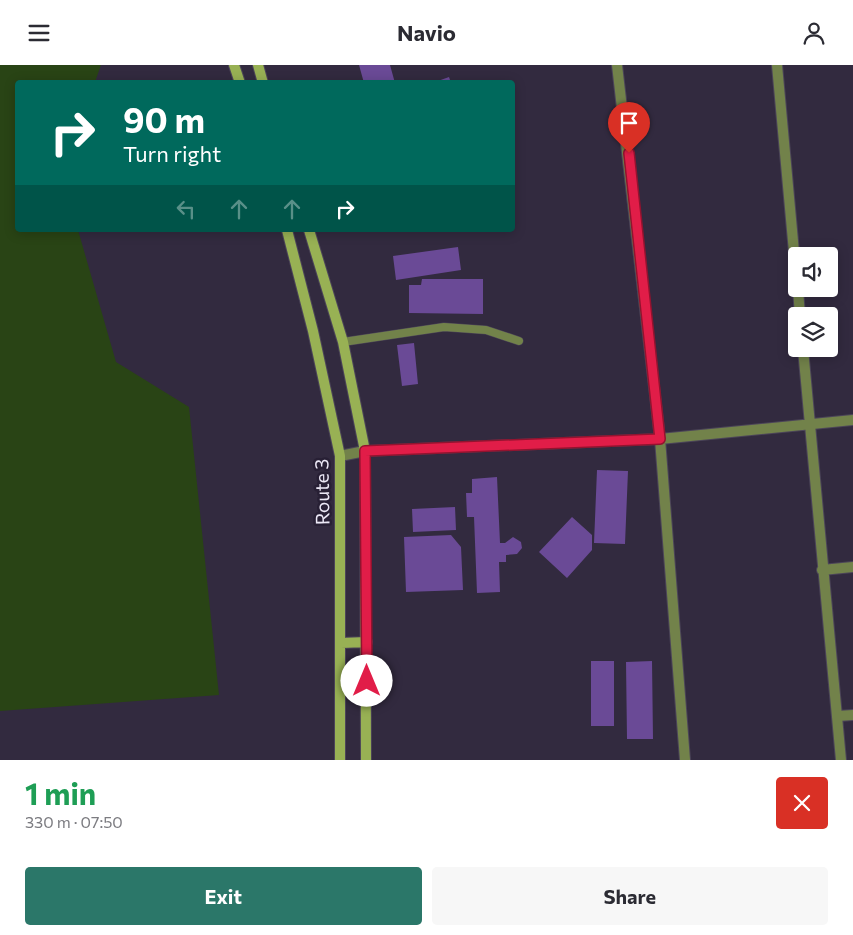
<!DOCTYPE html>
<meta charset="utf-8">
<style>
:root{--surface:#fff;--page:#f7f7f7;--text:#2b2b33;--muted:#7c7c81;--accent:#2b7769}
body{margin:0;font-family:Commissioner,sans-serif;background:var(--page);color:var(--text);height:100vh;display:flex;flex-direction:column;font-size:19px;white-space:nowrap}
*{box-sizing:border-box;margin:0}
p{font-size:16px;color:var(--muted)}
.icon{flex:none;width:28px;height:28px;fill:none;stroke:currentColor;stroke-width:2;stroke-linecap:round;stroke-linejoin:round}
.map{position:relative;height:695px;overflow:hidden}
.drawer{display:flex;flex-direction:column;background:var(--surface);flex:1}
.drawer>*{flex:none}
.top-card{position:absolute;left:15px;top:15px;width:500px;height:152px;border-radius:5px;box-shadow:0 2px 12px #0003;background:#00695c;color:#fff;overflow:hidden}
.tools{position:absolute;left:788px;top:182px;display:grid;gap:10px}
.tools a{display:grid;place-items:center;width:50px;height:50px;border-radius:5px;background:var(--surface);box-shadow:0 2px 12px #0003;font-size:25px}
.pin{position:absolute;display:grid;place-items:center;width:42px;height:42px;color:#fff;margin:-51px -21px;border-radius:50% 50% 50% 0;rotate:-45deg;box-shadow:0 0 5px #0007}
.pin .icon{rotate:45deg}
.me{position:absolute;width:55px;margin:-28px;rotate:0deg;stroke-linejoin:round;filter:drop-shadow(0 0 4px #0008)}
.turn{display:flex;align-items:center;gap:18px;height:105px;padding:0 25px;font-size:22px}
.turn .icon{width:65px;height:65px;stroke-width:2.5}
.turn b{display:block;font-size:35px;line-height:42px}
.lanes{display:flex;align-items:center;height:48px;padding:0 25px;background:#0003;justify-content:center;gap:25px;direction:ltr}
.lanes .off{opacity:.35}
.round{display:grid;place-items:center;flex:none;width:52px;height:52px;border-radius:5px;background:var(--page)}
.headline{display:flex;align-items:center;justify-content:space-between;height:85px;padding:0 25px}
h1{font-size:30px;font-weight:700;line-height:38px;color:#1e9e55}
.button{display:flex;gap:10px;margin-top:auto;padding:10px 25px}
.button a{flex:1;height:58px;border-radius:5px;background:var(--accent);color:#fff;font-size:20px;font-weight:700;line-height:58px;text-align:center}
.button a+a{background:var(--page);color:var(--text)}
header{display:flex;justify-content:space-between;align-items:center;height:65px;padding:0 25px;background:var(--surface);font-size:22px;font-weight:700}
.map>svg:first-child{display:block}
</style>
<header><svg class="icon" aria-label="menu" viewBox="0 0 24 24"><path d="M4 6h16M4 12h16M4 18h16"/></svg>Navio<svg class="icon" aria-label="person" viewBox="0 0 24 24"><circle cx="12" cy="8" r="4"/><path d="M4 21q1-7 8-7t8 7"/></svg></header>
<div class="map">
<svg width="853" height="695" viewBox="0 0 853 695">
<rect width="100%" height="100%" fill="#322a3f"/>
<path fill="#294415" d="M0,0H101L95,17L18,18V165H78L116,297L189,342L219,630L0,646Z"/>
<path fill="#6a4a96" d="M359,0H390L395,18H364Z
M449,12L451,18H435V17Z
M458,182L461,205L396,215L393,191Z
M422,214H483V249L409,248V220H421Z
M414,278L418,319L402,321L397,280Z
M597,405L628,406L625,479L594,478Z
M497,412L500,478H505L513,472L521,477L522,483L517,489L506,490V497H499L500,527L477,528L474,452H467L466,428H472V414Z
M455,442L456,465L413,467L412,444Z
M572,452L592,470V485L567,513L539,487Z
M451,470L461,482L463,525L406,527L404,472Z
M591,596H614V661H591Z
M652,596L653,674H627L626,597Z"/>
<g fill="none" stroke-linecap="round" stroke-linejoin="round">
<g stroke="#4c4559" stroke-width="9">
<path id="service" d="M343,277L444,262L486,265L519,276"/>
</g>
<g stroke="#4c4559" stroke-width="12">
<path id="minor" d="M617,0L660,374L685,695
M777,0L796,209
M798,224L800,251
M803,284L841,695
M340,391L365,386L660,374L853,355
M822,505L853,502
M838,651L853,650"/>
</g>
<g stroke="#4c4559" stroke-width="12">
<path id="secondary" d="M234,0L240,18
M258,0L263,18
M287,165L313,266L340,391V695
M309,165L343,277L365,386L366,695
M341,578L367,577"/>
</g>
<use href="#service" stroke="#72824a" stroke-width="8"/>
<use href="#minor" stroke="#72824a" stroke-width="10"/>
<use href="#secondary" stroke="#98b154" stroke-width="10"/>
</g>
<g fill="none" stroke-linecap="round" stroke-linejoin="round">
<g stroke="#92132f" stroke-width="12">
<path id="route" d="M367,616L365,386L660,374L629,88"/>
</g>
<use href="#route" stroke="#e11d48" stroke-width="9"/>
</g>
<g text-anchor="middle" stroke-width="5" stroke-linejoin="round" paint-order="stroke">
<g font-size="19" fill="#ece8f6" stroke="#282035">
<text transform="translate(322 427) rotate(-91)" y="7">Route 3</text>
</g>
</g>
</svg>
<div class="tools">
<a><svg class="icon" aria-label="sound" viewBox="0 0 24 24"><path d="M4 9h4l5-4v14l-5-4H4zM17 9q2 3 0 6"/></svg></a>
<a><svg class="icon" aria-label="layers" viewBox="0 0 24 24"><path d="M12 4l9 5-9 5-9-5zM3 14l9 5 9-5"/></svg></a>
</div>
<div class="pin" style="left:629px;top:88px;background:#d93025"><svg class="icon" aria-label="arrive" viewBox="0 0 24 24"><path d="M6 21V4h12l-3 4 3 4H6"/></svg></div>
<svg class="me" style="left:367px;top:616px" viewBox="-20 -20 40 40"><circle r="19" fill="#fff"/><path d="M0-13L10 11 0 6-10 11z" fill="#e11d48"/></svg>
<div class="top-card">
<div class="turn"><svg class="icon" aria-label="right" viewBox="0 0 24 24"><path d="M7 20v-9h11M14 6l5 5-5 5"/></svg><div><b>90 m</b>Turn right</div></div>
<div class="lanes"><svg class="icon off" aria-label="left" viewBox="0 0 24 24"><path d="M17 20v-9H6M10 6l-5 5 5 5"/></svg><svg class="icon off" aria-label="ahead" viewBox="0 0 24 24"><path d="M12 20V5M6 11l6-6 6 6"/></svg><svg class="icon off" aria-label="ahead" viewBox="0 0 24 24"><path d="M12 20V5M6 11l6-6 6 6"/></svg><svg class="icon" aria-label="right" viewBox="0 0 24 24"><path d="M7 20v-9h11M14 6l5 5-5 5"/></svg></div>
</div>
</div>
<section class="drawer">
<div class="headline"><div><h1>1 min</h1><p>330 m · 07:50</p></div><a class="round" style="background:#d93025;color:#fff"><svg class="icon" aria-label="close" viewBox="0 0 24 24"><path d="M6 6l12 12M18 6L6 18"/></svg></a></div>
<div class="button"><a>Exit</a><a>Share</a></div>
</section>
